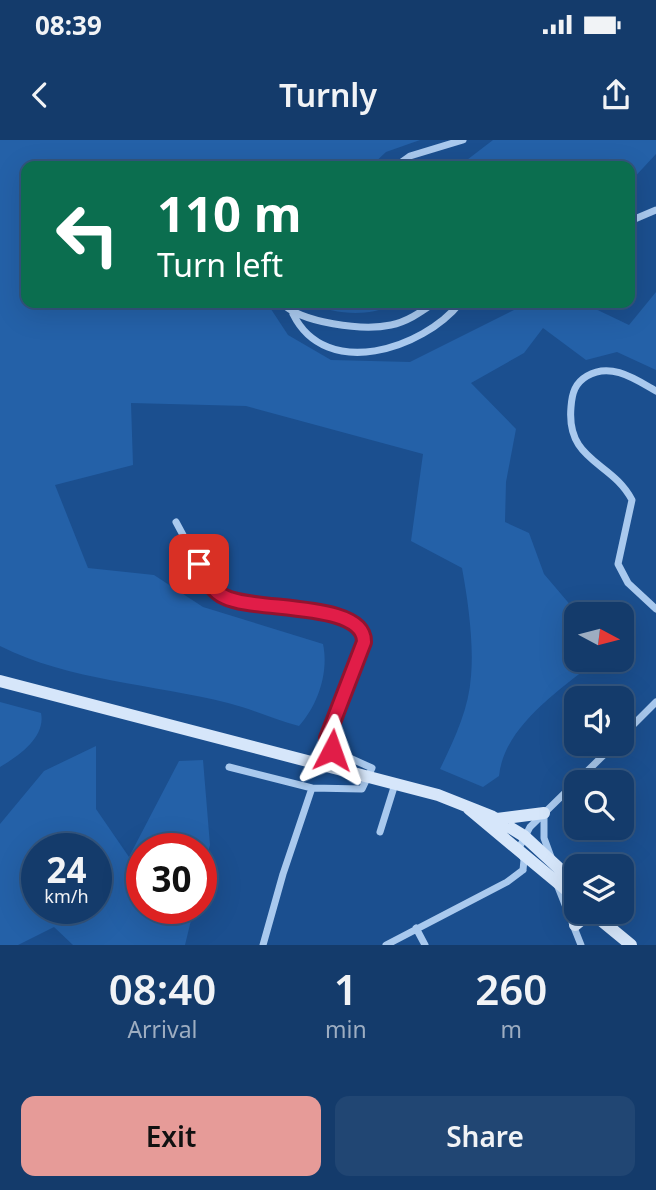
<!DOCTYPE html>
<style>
:root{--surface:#143b6b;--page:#214673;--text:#f1f3f6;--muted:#9dadc1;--line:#33557e;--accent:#e69b98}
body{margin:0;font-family:"Noto Sans",sans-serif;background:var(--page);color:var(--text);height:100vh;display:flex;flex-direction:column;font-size:26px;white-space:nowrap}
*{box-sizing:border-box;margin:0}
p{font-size:23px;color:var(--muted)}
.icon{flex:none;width:38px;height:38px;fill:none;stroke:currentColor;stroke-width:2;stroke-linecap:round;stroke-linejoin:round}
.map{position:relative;height:805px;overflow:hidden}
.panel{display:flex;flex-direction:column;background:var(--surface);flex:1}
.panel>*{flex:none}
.hud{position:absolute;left:21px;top:21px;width:614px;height:147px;border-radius:14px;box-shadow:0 7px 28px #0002,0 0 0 2px var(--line);background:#0b6e4f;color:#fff;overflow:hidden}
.needle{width:46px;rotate:97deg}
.fabs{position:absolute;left:564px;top:462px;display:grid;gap:14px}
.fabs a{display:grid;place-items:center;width:70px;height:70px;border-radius:14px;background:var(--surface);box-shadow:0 7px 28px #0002,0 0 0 2px var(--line);font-size:35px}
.speed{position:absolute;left:21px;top:693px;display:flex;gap:14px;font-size:35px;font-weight:700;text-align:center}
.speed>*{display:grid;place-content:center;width:91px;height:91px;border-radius:50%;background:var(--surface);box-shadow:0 7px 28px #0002,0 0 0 2px var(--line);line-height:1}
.speed small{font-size:18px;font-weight:400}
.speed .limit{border:10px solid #d22;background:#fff;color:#111}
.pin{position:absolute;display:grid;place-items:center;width:60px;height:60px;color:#fff;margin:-30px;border-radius:14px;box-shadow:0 4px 10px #0006}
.me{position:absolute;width:77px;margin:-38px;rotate:4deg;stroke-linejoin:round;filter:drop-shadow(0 0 5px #0008)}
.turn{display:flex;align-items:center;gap:24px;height:147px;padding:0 21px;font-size:32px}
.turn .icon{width:91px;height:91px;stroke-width:2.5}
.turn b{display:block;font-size:49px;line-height:60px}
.eta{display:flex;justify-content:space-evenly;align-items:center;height:119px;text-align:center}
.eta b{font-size:42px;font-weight:600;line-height:49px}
.button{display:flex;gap:14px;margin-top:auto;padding:14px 21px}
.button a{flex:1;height:80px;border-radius:14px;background:var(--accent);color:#111;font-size:28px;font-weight:600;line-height:80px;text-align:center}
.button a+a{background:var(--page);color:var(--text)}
.status{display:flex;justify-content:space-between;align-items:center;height:49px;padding:0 35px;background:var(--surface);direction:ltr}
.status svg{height:19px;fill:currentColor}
header{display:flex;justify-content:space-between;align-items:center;height:91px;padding:0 21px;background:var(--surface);font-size:32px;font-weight:600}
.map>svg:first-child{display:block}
</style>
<div class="status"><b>08:39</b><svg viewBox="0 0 49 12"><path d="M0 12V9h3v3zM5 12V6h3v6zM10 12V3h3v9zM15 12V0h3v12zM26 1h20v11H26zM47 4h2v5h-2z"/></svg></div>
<header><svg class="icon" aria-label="back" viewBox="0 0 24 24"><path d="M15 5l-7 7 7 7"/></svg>Turnly<svg class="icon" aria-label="share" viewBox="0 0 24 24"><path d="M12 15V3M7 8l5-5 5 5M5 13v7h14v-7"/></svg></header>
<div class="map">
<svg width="656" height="805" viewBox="0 0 656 805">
<rect width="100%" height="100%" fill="#1b4f8f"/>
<path fill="#2461a8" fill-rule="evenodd" d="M0,0H420L386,12L371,26H26V163H267L288,195L331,220L410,222L528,163H583L629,185L656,152V230L617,212L586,220L543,188L524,213L471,243L516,289L506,342L505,382L529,393L544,434L578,474L576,520H597C560,550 504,586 499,636L483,647L440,629C454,600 469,569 471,536C474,504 468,460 462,428L411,401L423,314L246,266L131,263L133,325L55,345L88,428L154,435L203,467L323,504C329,532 318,565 299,586C275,580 252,569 228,563C153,544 70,541 0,506Z
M493,0H656V14L630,42V26H446L463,23Z
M311,163H388L389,166C369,177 331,174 311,163Z
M0,562L41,573C46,597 19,616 0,627Z
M96,606V669L129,717L179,621L203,620L210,705L201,739V709H142V768H194L185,805H73L54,787L18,805H0V684L44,631ZM37,709H96V768H37Z"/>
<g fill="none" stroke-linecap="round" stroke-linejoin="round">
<path stroke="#a9c9ee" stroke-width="7" d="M396,26L410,16L463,0
M630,81L656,70
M282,163C301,183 363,191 391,185C407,182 421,172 434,163
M293,174C326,241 423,209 460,163
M656,251C635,239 611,222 587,236C575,243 572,253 571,267C566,322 612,321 632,360L618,424L628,443L656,469
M176,382L210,445L226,458L340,476L352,480L364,493L360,515L327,598L332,610L372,628L362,649L312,648L229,627
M621,597L656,562
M544,673V698L551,717
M380,692L395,644
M523,730L524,720L519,708L530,687L615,604
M558,747L581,805
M573,757L575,783
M416,788L425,805
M263,805L283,734L312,648
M386,805L507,742L523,730"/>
<path stroke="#d6e6fa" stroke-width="12" d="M0,541L438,655L491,676L524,696L576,744
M469,669L576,758
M497,679L544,673
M591,772L631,805
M575,785L591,772"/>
</g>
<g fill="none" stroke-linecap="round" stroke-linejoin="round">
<g stroke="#92132f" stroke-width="18">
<path id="route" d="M199,424C205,436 211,451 225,457C254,472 365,461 364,502L327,598L332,610"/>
</g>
<use href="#route" stroke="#e11d48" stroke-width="12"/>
</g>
</svg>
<div class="fabs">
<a><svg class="needle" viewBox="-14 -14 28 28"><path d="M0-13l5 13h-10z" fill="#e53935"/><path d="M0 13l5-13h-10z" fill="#9dadc1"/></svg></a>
<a><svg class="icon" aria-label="sound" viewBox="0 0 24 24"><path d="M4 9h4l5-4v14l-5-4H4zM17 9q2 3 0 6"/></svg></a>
<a><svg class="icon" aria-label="search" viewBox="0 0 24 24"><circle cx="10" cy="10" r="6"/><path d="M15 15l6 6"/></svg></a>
<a><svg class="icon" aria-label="layers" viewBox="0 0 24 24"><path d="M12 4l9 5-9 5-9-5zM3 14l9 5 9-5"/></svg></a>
</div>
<div class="speed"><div>24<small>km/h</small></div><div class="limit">30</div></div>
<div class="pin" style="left:199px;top:424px;background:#d93025"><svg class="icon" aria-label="arrive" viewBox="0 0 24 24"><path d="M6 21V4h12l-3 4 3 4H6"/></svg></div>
<svg class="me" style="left:332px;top:610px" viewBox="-20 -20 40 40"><path d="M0-17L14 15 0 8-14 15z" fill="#e11d48" stroke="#fff" stroke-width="4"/></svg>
<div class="hud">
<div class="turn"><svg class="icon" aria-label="left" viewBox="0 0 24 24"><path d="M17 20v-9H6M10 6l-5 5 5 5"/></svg><div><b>110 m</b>Turn left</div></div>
</div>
</div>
<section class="panel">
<div class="eta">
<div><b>08:40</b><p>Arrival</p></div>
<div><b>1</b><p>min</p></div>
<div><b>260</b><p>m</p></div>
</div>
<div class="button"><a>Exit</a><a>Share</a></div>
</section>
